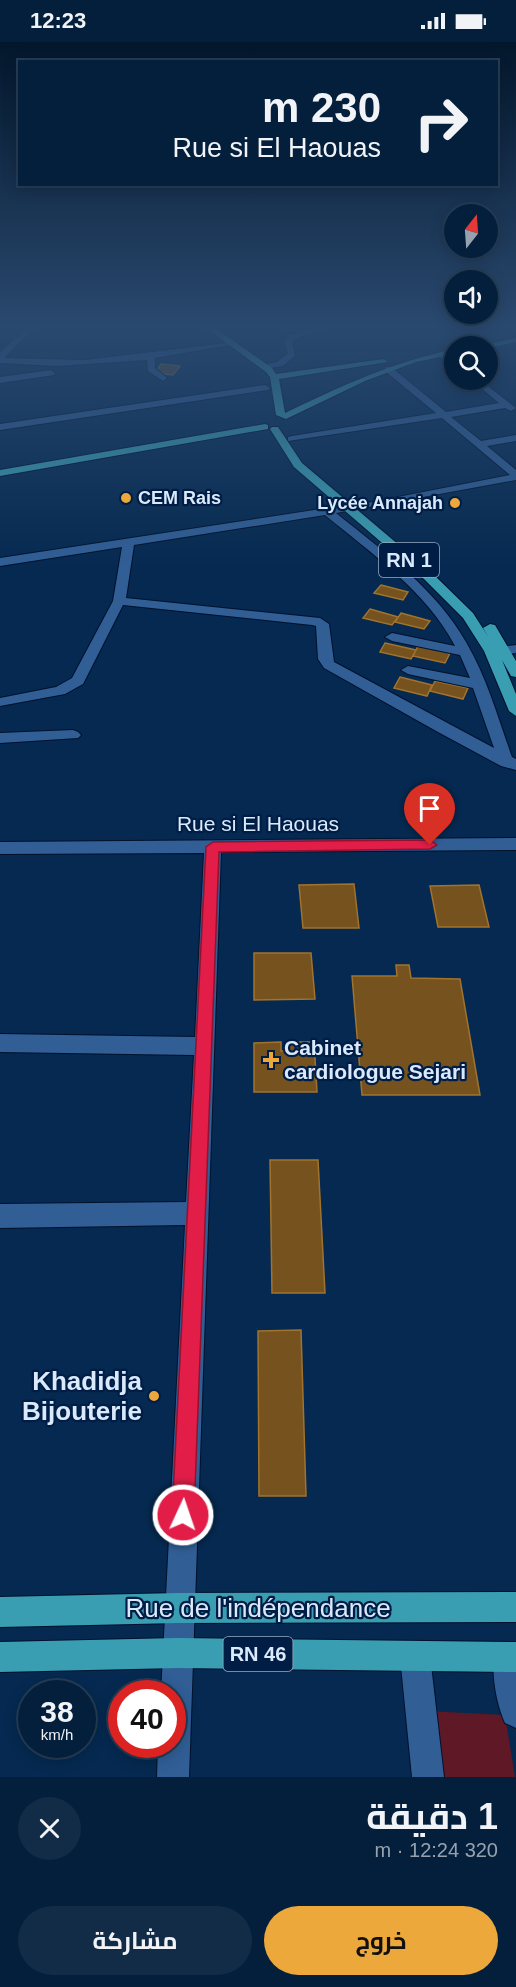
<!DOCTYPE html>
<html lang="ar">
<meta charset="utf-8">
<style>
:root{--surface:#041f3c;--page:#122c47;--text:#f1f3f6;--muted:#97a2af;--line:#253d56;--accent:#eda83c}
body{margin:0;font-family:Arial,Cairo,sans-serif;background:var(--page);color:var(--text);direction:rtl;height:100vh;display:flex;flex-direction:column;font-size:22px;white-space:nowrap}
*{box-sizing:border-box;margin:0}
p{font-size:20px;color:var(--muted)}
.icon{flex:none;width:33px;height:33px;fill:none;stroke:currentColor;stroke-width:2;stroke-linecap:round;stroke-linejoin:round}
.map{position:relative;height:1735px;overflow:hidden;direction:ltr}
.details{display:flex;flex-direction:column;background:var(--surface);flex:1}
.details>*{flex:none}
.banner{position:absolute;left:18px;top:18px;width:480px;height:126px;border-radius:0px;box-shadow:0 3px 15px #0003,0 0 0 2px var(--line);direction:rtl;background:#041f3c;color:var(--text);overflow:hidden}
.needle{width:39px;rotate:17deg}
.buttons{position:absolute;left:444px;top:162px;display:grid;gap:12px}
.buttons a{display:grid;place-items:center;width:54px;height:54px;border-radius:50%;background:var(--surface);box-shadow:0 3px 15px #0003,0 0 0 2px var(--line);font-size:30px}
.speed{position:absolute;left:18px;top:1638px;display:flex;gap:12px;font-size:30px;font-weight:700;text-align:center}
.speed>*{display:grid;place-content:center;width:78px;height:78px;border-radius:50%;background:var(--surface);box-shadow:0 3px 15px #0003,0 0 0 2px var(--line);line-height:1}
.speed small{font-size:15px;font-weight:400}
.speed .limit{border:9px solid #d22;background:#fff;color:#111}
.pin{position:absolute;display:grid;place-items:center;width:51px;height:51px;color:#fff;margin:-62px -26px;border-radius:50% 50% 50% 0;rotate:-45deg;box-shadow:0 0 6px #0007}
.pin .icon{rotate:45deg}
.me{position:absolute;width:66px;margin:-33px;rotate:3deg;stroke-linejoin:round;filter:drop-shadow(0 0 4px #0008)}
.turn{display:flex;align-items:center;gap:21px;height:126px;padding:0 18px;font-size:27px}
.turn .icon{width:78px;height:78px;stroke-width:2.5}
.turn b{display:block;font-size:42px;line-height:51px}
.round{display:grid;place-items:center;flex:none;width:63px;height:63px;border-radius:32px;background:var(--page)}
.overview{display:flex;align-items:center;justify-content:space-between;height:102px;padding:0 18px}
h1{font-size:36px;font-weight:700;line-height:45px}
.primary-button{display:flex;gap:12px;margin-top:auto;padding:12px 18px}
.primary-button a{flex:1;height:69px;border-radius:36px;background:var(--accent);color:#111;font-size:24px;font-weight:700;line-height:69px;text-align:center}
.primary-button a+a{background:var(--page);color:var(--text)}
.status{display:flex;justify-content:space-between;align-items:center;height:42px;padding:0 30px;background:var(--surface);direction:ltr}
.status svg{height:16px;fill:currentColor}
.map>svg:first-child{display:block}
</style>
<div class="status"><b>12:23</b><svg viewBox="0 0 49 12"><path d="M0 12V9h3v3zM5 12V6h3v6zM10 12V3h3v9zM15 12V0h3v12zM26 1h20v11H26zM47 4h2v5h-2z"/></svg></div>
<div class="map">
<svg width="516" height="1735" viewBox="0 0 516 1735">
<rect width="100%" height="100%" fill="#052950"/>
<path fill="#5f1825" d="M426,1669L505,1673L515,1735H433Z"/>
<path fill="#75521e" stroke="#a1732e" stroke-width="1.5" d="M161,322L180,324L173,333L155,331Z
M381,543L408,550L403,558L374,551Z
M370,567L398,575L392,583L363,576Z
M401,571L430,579L424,587L395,580Z
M385,601L416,608L411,617L380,610Z
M418,604L450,611L445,621L413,614Z
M400,635L432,643L427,654L394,646Z
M435,639L468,646L463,657L430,649Z
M354,842L359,886H303L299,843Z
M479,843L489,885H438L430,844Z
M254,911H311L315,957L254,958Z
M396,923H409L411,936L460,937L480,1053H362L352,934H397Z
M281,1000V1009H288L287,1000H314L317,1050H254V1001Z
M270,1118H318L325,1251H272Z
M301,1288L306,1454H259L258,1289Z"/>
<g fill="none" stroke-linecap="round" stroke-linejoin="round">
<g stroke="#00112c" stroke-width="2">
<path id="minor" d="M30,283H38L4,316L85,318L226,301L230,303L155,316V326L167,336L163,339L148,329L147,318L57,324L0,321V310Z
M322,283H334L295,297L292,300L295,314L283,324L262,327V323L277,320L288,311L284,300L289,293Z
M439,311H445L454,318V324L439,315Z
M385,325H391L446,370L499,361L471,338H480L516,366L511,369L505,366L451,375L481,399L516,393V399L487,404L516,428V438L336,471C383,509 436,547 466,600C487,636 498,676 512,715L516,717V728L501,724L438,690L324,626L318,617L316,584L312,583L123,563L83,642L65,652L0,664V656L56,645L72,636L113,559L122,505L0,524V516L347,463L352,464L510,433L442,376L288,399V395L292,394L436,371L385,329ZM325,473C371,511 427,550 455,604L392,591L385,595L392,599L460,613L470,636L408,624L401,628L408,632L473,646L494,706L334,620L329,582L320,576L126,556L134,503Z
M51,328L55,331L54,333L0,341V335Z
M265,343L270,346L268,348L0,388V382Z
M516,603V611L505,612L498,608L500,605Z
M73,688L78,690L81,693L78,696L0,701V691Z
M516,796V808L221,810L189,1735H157L158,1702H172V1652H161L185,1183L0,1186V1162L186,1160L194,1013L0,1010V992L195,995L204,811L0,812V800Z
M415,1599L426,1603L430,1614L444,1735H412L400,1614L404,1603Z
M508,1600L516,1603V1686L505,1681C496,1661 489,1625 497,1604Z"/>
</g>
<g stroke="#00112c" stroke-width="2">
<path id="major" d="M202,283H211L272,326L276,332L384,317L388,320L279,337L285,371C341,344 393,320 454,307V312L416,320L365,339L286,377L276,373L270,335L266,330Z
M516,296V300L488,306L480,304Z
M265,382L268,383V387L0,434V428Z
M272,385H278L302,421L432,531L473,571L489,596L483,586L490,582L495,583L516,619V635L511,634L502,618L516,652V674L509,669L484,609L463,576L424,537L294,425L270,387Z
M516,1550V1580L179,1581L0,1585V1555L179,1551Z
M178,1596L516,1600V1630L178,1626L0,1630V1600Z"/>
</g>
<use href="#minor" fill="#305e95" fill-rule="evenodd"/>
<use href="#major" fill="#3a9eb2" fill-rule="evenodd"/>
</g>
<linearGradient id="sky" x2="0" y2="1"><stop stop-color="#03172c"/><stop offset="0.54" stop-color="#2a496f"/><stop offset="1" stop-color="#2a496f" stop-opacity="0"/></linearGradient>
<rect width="516" height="526" fill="url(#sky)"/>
<path fill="#e11d48" stroke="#92132f" stroke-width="1.5" d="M430,798L437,803L430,807L219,810L194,1473L191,1481L183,1484L175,1481L172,1473L206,805L213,800Z"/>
<g fill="#eda83c" stroke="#001e45" stroke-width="2">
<circle cx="126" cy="456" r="6"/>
<circle cx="455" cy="461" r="6"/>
<path d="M268 1009h6v6h6v6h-6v6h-6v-6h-6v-6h6z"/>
<circle cx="154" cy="1354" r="6"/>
</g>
<g text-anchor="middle" stroke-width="4.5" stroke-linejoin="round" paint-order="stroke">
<g font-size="18" font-weight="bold" fill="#dae9fc" stroke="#001e45" text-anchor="start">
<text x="138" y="462">CEM Rais</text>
<text x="443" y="467" text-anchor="end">Lycée Annajah</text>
</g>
<g fill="#001e45" stroke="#99acc5" stroke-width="1.5">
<rect x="379" y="501" width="60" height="34" rx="4.5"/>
<rect x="223.5" y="1595" width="69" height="34" rx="4.5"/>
</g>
<g font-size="20" font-weight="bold" fill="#dae9fc">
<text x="409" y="525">RN 1</text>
<text x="258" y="1619">RN 46</text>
</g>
<g font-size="21" fill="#dae9fc" stroke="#001e45">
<text x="258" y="789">Rue si El Haouas</text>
</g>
<g font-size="21" font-weight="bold" fill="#dae9fc" stroke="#001e45" text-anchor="start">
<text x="284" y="1013">Cabinet<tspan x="284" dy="24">cardiologue Sejari</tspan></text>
</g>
<g font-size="26" font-weight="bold" fill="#dae9fc" stroke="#001e45" text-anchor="end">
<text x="142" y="1348">Khadidja<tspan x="142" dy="30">Bijouterie</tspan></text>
</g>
<g font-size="26" fill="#dae9fc" stroke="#001e45">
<text x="258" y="1575">Rue de l'indépendance</text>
</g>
</g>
</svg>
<div class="buttons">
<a><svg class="needle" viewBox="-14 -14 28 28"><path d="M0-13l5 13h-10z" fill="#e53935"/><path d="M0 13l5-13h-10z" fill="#97a2af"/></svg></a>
<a><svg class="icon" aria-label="sound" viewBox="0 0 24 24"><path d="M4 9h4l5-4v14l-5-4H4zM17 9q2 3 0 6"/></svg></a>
<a><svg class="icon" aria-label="search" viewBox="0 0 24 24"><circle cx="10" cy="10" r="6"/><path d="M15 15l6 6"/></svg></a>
</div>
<div class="speed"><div>38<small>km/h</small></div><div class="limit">40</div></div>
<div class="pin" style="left:430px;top:803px;background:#d93025"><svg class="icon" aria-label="arrive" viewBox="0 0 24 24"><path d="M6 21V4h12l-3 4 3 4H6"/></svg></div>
<svg class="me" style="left:183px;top:1473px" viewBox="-20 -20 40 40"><circle r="17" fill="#e11d48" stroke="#fff" stroke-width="3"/><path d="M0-11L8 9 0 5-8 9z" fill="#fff"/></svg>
<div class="banner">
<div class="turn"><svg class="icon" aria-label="right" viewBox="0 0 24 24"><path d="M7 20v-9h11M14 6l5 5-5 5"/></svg><div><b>230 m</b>Rue si El Haouas</div></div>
</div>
</div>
<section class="details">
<div class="overview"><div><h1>1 دقيقة</h1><p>320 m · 12:24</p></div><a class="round"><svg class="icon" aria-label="close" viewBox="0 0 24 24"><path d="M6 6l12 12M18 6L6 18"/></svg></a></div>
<div class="primary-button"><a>خروج</a><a>مشاركة</a></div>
</section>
